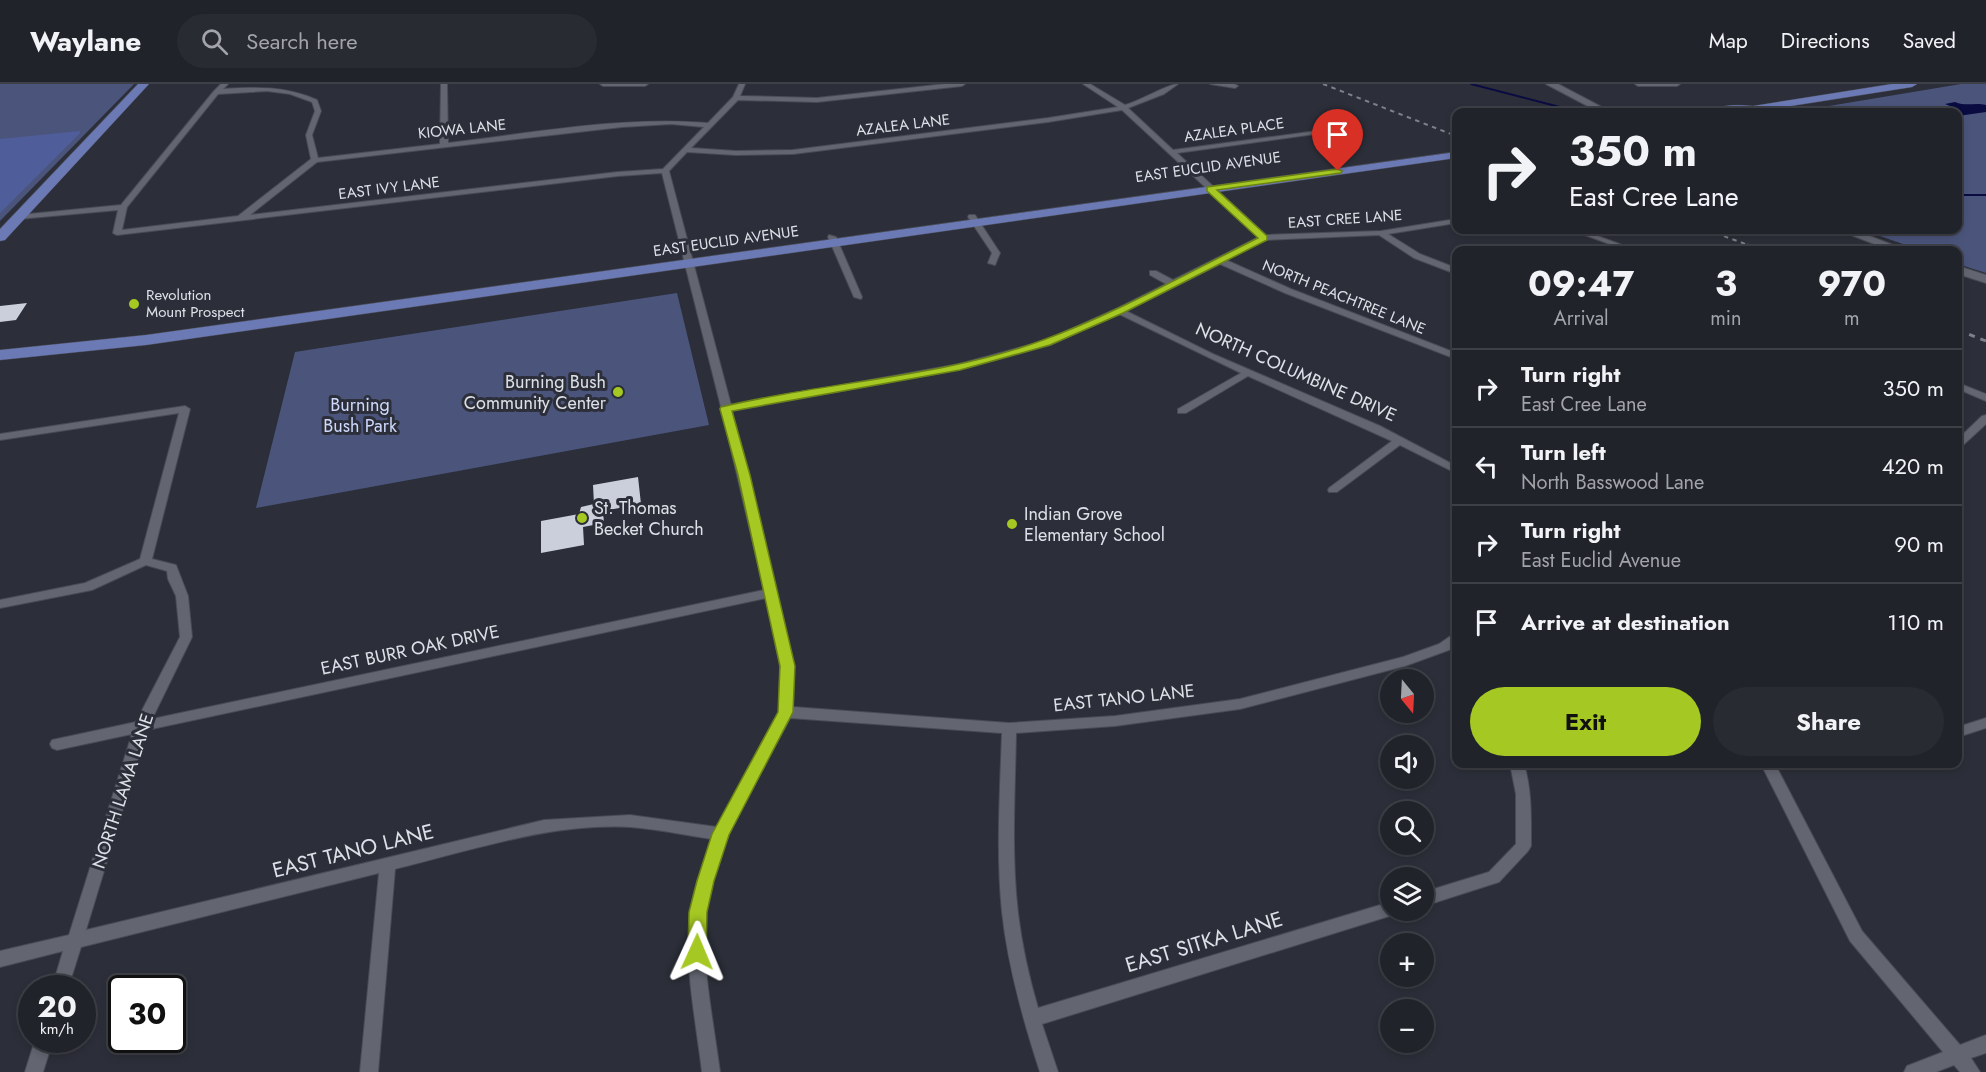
<!DOCTYPE html>
<meta charset="utf-8">
<style>
:root{--surface:#21232b;--page:#292b33;--text:#f1f3f6;--muted:#a2a4a9;--line:#3e4047;--accent:#a5c822}
body{margin:0;font-family:Jost,sans-serif;background:var(--page);color:var(--text);height:100vh;display:flex;flex-direction:column;font-size:22px;white-space:nowrap}
*{box-sizing:border-box;margin:0}
p{font-size:20px;color:var(--muted)}
.icon{flex:none;width:33px;height:33px;fill:none;stroke:currentColor;stroke-width:2;stroke-linecap:round;stroke-linejoin:round}
.map{position:relative;flex:1;overflow:hidden}
.details{position:absolute;left:1452px;top:162px;width:510px;height:522px;display:flex;flex-direction:column;background:var(--surface);border-radius:12px;box-shadow:0 3px 9px #0003,0 0 0 2px var(--line)}
.details>*{flex:none}
.banner{position:absolute;left:1452px;top:24px;width:510px;height:126px;border-radius:12px;box-shadow:0 3px 9px #0003,0 0 0 2px var(--line);background:#21232b;color:var(--text);overflow:hidden}
.needle{width:39px;rotate:162deg}
.fabs{position:absolute;left:1380px;top:585px;display:grid;gap:12px}
.fabs a{display:grid;place-items:center;width:54px;height:54px;border-radius:50%;background:var(--surface);box-shadow:0 3px 9px #0003,0 0 0 2px var(--line);font-size:30px}
.speed{position:absolute;left:18px;top:891px;display:flex;gap:12px;font-size:30px;font-weight:700;text-align:center}
.speed>*{display:grid;place-content:center;width:78px;height:78px;border-radius:50%;background:var(--surface);box-shadow:0 3px 9px #0003,0 0 0 2px var(--line);line-height:1}
.speed small{font-size:15px;font-weight:400}
.speed .limit{border:3px solid #111;border-radius:9px;background:#fff;color:#111}
.pin{position:absolute;display:grid;place-items:center;width:51px;height:51px;color:#fff;margin:-62px -26px;border-radius:50% 50% 50% 0;rotate:-45deg;box-shadow:0 0 6px #0007}
.pin .icon{rotate:45deg}
.me{position:absolute;width:66px;margin:-33px;rotate:1deg;stroke-linejoin:round;filter:drop-shadow(0 0 4px #0008)}
.turn{display:flex;align-items:center;gap:21px;height:126px;padding:0 18px;font-size:27px}
.turn .icon{width:78px;height:78px;stroke-width:2.5}
.turn b{display:block;font-size:42px;line-height:51px}
.eta{display:flex;justify-content:space-evenly;align-items:center;height:102px;text-align:center}
.eta b{font-size:36px;font-weight:700;line-height:42px}
.cta{display:flex;gap:12px;margin-top:auto;padding:12px 18px}
.cta a{flex:1;height:69px;border-radius:36px;background:var(--accent);color:#111;font-size:24px;font-weight:700;line-height:69px;text-align:center}
.cta a+a{background:var(--page);color:var(--text)}
ul{padding:0;list-style:none}
li{display:flex;align-items:center;gap:18px;height:78px;padding:0 18px;border-top:2px solid var(--line)}
li div{flex:1}
li b{display:block;font-size:22px}
li em{font-style:normal}
header{display:flex;align-items:center;gap:36px;box-sizing:border-box;height:84px;padding:0 30px;background:var(--surface);border-bottom:2px solid var(--line)}
header strong{font-size:28px}
nav{display:flex;gap:33px;margin-inline-start:auto;font-size:21px}
.search{width:420px;height:54px;background:var(--page);display:flex;align-items:center;gap:15px;box-sizing:border-box;padding:0 21px;border-radius:33px;color:var(--muted);font-size:22px}
.map>svg:first-child{display:block}
</style>
<header>
<strong>Waylane</strong>
<div class="search"><svg class="icon" aria-label="search" viewBox="0 0 24 24"><circle cx="10" cy="10" r="6"/><path d="M15 15l6 6"/></svg>Search here</div>
<nav><a>Map</a><a>Directions</a><a>Saved</a></nav>
</header>
<div class="map">
<svg width="1986" height="988" viewBox="0 0 1986 988">
<rect width="100%" height="100%" fill="#2c2f39"/>
<path fill="#4b557c" d="M0,0H134L0,137Z
M1961,0H1986V189L1958,180V166H1920L1863,146H1958V28H1793Z
M677,209L709,341L256,424L295,268Z"/>
<path fill="#4f5e9b" d="M80,47V49L0,129V55Z"/>
<path fill="#090b41" d="M1955,18C1968,23 1974,18 1986,21V28L1958,32V28L1940,26L1955,24L1945,20Z"/>
<g fill="none" stroke-linecap="round" stroke-linejoin="round">
<path stroke="#090b41" stroke-width="2" d="M1471,0L1579,28
M1958,111H1986"/>
</g>
<path fill="#cbcfdc" d="M27,219L16,236L0,238V222Z
M638,393L641,420L603,427L604,439L583,443L584,461L541,469V437L579,430L581,423L594,420L593,401Z"/>
<g fill="none" stroke-linecap="round" stroke-linejoin="round">
<g stroke="#494b54" stroke-width="2">
<path id="street" d="M221,0H228L223,5C256,3 286,2 317,16L321,27L312,51L318,74L440,60L441,0H447L448,59C533,49 622,32 708,39L733,13L739,0H745L740,12L817,14L945,0H965L962,2L817,18L738,16L691,64L736,67L793,66L1048,34L1118,23L1083,0H1090L1125,21C1140,17 1168,0 1178,0L1164,10L1128,24L1173,66L1339,44L1340,45L1337,47L1177,69L1266,151L1381,147L1456,135V139L1388,150L1420,170L1456,184V190L1414,174L1379,151L1266,156L1226,176L1291,205L1456,269V275L1285,209L1220,180L1126,227L1213,270L1380,342L1456,382V389L1400,361L1337,408H1329L1328,406L1329,404L1392,357L1248,292L1186,329H1178V325L1241,289L1119,230L1050,261L963,285L732,327L749,391L794,582L793,623L1009,639L1115,632L1240,615L1403,573L1439,560L1452,551L1456,549V560L1449,566L1405,582L1240,625L1115,642L1016,649C1015,709 1011,770 1018,829C1022,862 1029,893 1038,924L1390,818V826H1397L1396,830L1042,940L1058,988H1040C1023,936 1008,883 1002,828C996,769 1000,708 1002,649L790,634C756,699 703,776 704,852C705,897 714,943 720,988H702C696,937 684,882 690,831C693,805 703,780 712,755C685,751 657,745 630,743C550,739 472,766 395,785L378,988H360L379,789L81,863L68,904H52L63,867L0,883V867L69,851L132,650L57,666L52,664L50,660L52,656L136,638L180,553L176,512L168,495L167,487L146,481L92,506L0,524V516L85,499L140,475L179,329L0,356V350L185,322L190,325L152,475L176,481L188,512L192,553L152,635L764,506L722,327L720,325L721,323L662,89L618,92L117,151L113,149L118,126L19,135L15,133L19,131L121,121L214,7ZM267,7L290,10L312,18L315,27L306,51L311,75L238,132L122,146L127,123L218,10ZM1122,26L1259,153L1173,196L1156,187H1150V191L1166,200L1116,225L1044,257L959,280L731,321L669,87L687,68L736,71L793,70L1048,38ZM671,40L704,43L663,85L618,88L250,131L317,78L622,43ZM766,514L780,582L779,628L717,743L630,731L544,736L86,846L147,646Z
M600,0H648L645,2H603Z
M1210,0H1234L1238,2L1235,4Z
M1635,0H1680L1677,2H1638Z
M969,131H975L1000,169L995,181L988,179L992,169L968,133Z
M1571,146H1581L1636,166H1626Z
M829,151L836,153L862,213L861,215L854,213L828,153Z
M1958,299L1986,310V317L1958,305Z
M1986,331V340L1962,362L1958,363V355L1982,332Z
M1986,634V644L1958,653V643Z
M1510,680H1524C1532,707 1531,734 1531,762L1528,767L1499,798L1424,822V808L1489,788L1516,760V710Z
M1761,680H1775L1862,847L1960,961L1986,951V969L1971,974L1980,988H1960L1954,981L1936,988H1904L1907,982L1943,968L1850,857Z
M35,956H53L43,988H25Z"/>
</g>
<g stroke="#494b54" stroke-width="2">
<path id="secondary" d="M1546,0H1558L1611,28H1599Z
M1838,146H1854L1906,166H1890Z
M1958,182L1986,191V199L1958,190Z"/>
</g>
<g stroke="#494b54" stroke-width="1">
<path id="primary" d="M138,0H149L5,156L0,157V145Z
M1892,0H1917L1912,3L1753,28H1708C1719,20 1739,21 1753,22Z
M1456,68V74L146,261L0,276V266L146,251Z"/>
</g>
<use href="#street" fill="#636671" fill-rule="evenodd"/>
<use href="#secondary" fill="#636671" fill-rule="evenodd"/>
<use href="#primary" fill="#6b79b5" fill-rule="evenodd"/>
<path stroke="#7e8189" stroke-width="2" stroke-dasharray="4.5 4.5" stroke-linecap="butt" d="M1323,0L1456,52
M1707,146L1751,162"/>
<path stroke="#7e8189" stroke-width="3" stroke-dasharray="6 6" stroke-linecap="butt" d="M1747,161L1761,166
M1958,246L1986,257"/>
</g>
<path fill="#a5c822" stroke="#6b8216" stroke-width="1.5" d="M1338,85L1342,87L1341,89L1217,106L1267,152V156L1123,229L1050,261L960,286L732,327L750,391L795,582L793,628L729,751L714,797L707,828L706,868L703,874L697,877L690,874L688,868L689,828L697,797L712,750L778,628L780,582L738,391L720,325L721,323C828,297 940,294 1043,256C1117,229 1187,189 1258,154L1207,107V103Z"/>
<g fill="#a5c822" stroke="#2c2f39" stroke-width="2">
<circle cx="134" cy="220" r="6"/>
<circle cx="618" cy="308" r="6"/>
<circle cx="582" cy="434" r="6"/>
<circle cx="1012" cy="440" r="6"/>
</g>
<g text-anchor="middle" stroke-width="6" stroke-linejoin="round" paint-order="stroke">
<g font-size="15" fill="#dee0e7" stroke="#2c2f39">
<text transform="translate(903 41) rotate(-7)" y="5">AZALEA LANE</text>
<text transform="translate(462 45) rotate(-6)" y="5">KIOWA LANE</text>
<text transform="translate(1234 46) rotate(-8)" y="5">AZALEA PLACE</text>
<text transform="translate(1208 83) rotate(-8)" y="5">EAST EUCLID AVENUE</text>
<text transform="translate(389 104) rotate(-7)" y="5">EAST IVY LANE</text>
<text transform="translate(1345 135) rotate(-4)" y="5">EAST CREE LANE</text>
<text transform="translate(726 157) rotate(-8)" y="5">EAST EUCLID AVENUE</text>
<text transform="translate(1344 213) rotate(22)" y="5">NORTH PEACHTREE LANE</text>
</g>
<g font-size="15" fill="#dee0e7" stroke="#2c2f39" text-anchor="start">
<text x="146" y="216">Revolution<tspan x="146" dy="17">Mount Prospect</tspan></text>
</g>
<g font-size="18" fill="#dee0e7" stroke="#2c2f39">
<text transform="translate(1296 288) rotate(24)" y="6">NORTH COLUMBINE DRIVE</text>
<text transform="translate(410 566) rotate(-12)" y="6">EAST BURR OAK DRIVE</text>
<text transform="translate(1124 614) rotate(-6)" y="6">EAST TANO LANE</text>
<text transform="translate(123 707) rotate(-72)" y="6">NORTH LAMA LANE</text>
</g>
<g font-size="18" fill="#dee0e7" stroke="#2c2f39" text-anchor="start">
<text x="606" y="304" text-anchor="end">Burning Bush<tspan x="606" dy="21">Community Center</tspan></text>
<text x="594" y="430">St. Thomas<tspan x="594" dy="21">Becket Church</tspan></text>
<text x="1024" y="436">Indian Grove<tspan x="1024" dy="21">Elementary School</tspan></text>
</g>
<g font-size="18" fill="#ced9fd" stroke="#2c2f39">
<text x="360" y="327">Burning<tspan x="360" dy="21">Bush Park</tspan></text>
</g>
<g font-size="21" fill="#dee0e7" stroke="#2c2f39">
<text transform="translate(353 767) rotate(-14)" y="7">EAST TANO LANE</text>
<text transform="translate(1204 858) rotate(-17)" y="7">EAST SITKA LANE</text>
</g>
</g>
</svg>
<div class="fabs">
<a><svg class="needle" viewBox="-14 -14 28 28"><path d="M0-13l5 13h-10z" fill="#e53935"/><path d="M0 13l5-13h-10z" fill="#a2a4a9"/></svg></a>
<a><svg class="icon" aria-label="sound" viewBox="0 0 24 24"><path d="M4 9h4l5-4v14l-5-4H4zM17 9q2 3 0 6"/></svg></a>
<a><svg class="icon" aria-label="search" viewBox="0 0 24 24"><circle cx="10" cy="10" r="6"/><path d="M15 15l6 6"/></svg></a>
<a><svg class="icon" aria-label="layers" viewBox="0 0 24 24"><path d="M12 4l9 5-9 5-9-5zM3 14l9 5 9-5"/></svg></a>
<a>+</a>
<a>−</a>
</div>
<div class="speed"><div>20<small>km/h</small></div><div class="limit">30</div></div>
<div class="pin" style="left:1338px;top:87px;background:#d93025"><svg class="icon" aria-label="arrive" viewBox="0 0 24 24"><path d="M6 21V4h12l-3 4 3 4H6"/></svg></div>
<svg class="me" style="left:697px;top:868px" viewBox="-20 -20 40 40"><path d="M0-17L14 15 0 8-14 15z" fill="#a5c822" stroke="#fff" stroke-width="4"/></svg>
<div class="banner">
<div class="turn"><svg class="icon" aria-label="right" viewBox="0 0 24 24"><path d="M7 20v-9h11M14 6l5 5-5 5"/></svg><div><b>350 m</b>East Cree Lane</div></div>
</div>
<section class="details">
<div class="eta">
<div><b>09:47</b><p>Arrival</p></div>
<div><b>3</b><p>min</p></div>
<div><b>970</b><p>m</p></div>
</div>
<ul>
<li><svg class="icon" aria-label="right" viewBox="0 0 24 24"><path d="M7 20v-9h11M14 6l5 5-5 5"/></svg><div><b>Turn right</b><p>East Cree Lane</p></div><em>350 m</em></li>
<li><svg class="icon" aria-label="left" viewBox="0 0 24 24"><path d="M17 20v-9H6M10 6l-5 5 5 5"/></svg><div><b>Turn left</b><p>North Basswood Lane</p></div><em>420 m</em></li>
<li><svg class="icon" aria-label="right" viewBox="0 0 24 24"><path d="M7 20v-9h11M14 6l5 5-5 5"/></svg><div><b>Turn right</b><p>East Euclid Avenue</p></div><em>90 m</em></li>
<li><svg class="icon" aria-label="arrive" viewBox="0 0 24 24"><path d="M6 21V4h12l-3 4 3 4H6"/></svg><div><b>Arrive at destination</b></div><em>110 m</em></li>
</ul>
<div class="cta"><a>Exit</a><a>Share</a></div>
</section>
</div>
